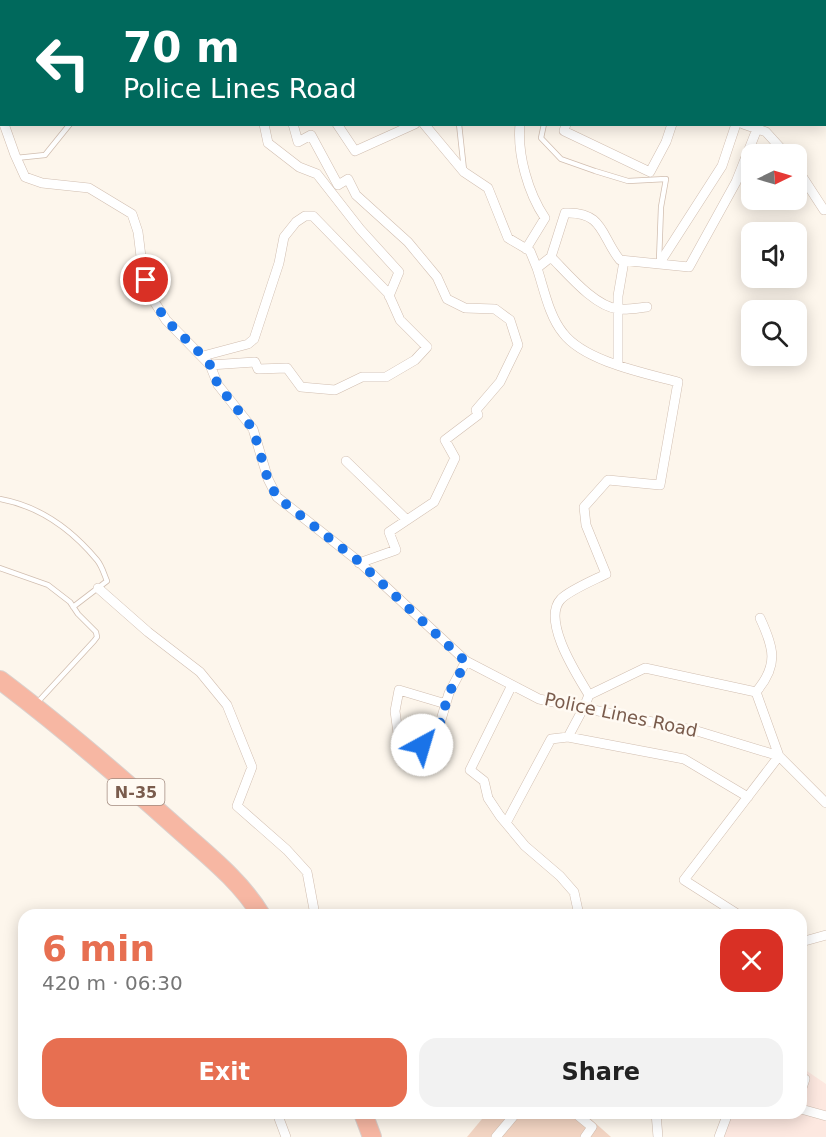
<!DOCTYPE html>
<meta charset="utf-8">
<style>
:root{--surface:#fff;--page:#f2f2f2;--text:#222;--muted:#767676;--accent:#e76f51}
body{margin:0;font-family:"DejaVu Sans",sans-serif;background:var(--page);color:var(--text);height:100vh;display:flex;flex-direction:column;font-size:22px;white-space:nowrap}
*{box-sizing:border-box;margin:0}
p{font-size:20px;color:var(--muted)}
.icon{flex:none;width:33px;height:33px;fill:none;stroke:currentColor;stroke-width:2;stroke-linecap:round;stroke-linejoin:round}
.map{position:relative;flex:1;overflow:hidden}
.side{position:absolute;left:18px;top:909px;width:789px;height:210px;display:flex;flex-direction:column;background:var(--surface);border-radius:18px;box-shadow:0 3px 15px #0003}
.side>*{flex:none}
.top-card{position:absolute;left:0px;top:0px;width:826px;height:126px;box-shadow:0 3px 15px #0003;background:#00695c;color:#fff;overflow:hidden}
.needle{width:39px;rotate:85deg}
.fabs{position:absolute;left:741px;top:144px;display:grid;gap:12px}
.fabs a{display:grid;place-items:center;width:66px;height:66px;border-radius:12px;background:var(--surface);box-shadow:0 3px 15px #0003;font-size:30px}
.pin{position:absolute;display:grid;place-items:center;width:51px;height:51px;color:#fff;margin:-26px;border:3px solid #fff;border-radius:50%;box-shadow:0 2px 6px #0007}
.me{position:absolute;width:66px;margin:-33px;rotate:39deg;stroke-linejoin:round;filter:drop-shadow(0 0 4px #0008)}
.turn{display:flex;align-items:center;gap:21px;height:126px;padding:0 24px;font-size:27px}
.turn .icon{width:78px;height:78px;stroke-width:2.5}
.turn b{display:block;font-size:42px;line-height:51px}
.round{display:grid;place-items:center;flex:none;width:63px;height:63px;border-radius:18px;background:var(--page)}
.overview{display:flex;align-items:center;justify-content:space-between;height:102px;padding:0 24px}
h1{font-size:36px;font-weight:700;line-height:45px;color:var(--accent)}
.button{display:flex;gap:12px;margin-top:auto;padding:12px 24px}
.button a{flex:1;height:69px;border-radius:18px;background:var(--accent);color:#fff;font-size:24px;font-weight:700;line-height:69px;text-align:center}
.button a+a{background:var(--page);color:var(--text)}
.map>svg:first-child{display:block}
</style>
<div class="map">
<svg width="826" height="1137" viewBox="0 0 826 1137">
<rect width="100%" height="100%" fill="#fdf6ec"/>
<path fill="#fde8e0" d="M801,1067L826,1084V1137H719L727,1113H801Z"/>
<path fill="#f3d5c3" d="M487,1113H584L611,1137H467Z"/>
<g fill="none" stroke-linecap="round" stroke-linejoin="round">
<g stroke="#d1beb0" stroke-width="6">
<path id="lane" d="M318,0L319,2
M645,0L646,2
M654,0V2
M58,2L59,0
M552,2L553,0
M0,39L2,40
M459,124L464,170
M544,124L541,138L561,159L595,171L628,181L666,179L661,207L659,261
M16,158L45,155L70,124
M0,499C39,506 72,530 97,560C102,566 104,574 107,581L73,607
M0,568L48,585L70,602L78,614L96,632L97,637L94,641L36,704"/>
</g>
<g stroke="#d1beb0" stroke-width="10">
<path id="street" d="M614,0V2
M768,0V2
M804,2L806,0
M825,47H826
M825,104H826
M0,115L2,118
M4,124L15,155L25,177L42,183L89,188L132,214L138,232L142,265L150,295L166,320L210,365L218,385L253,429L268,479L277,497L357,560L466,661L539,699L697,731L779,756L826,803
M264,124L268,143L299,167L317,174L360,229L399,272L389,296
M293,124L298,142L311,135L338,185L348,179L356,195L408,242L437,277L447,299L465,308L495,309L510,320L518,345L500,382L476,410L478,415L445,440L455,458L434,502L389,532L396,550L359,563
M337,124L355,151L415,124
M424,124L464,172L488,188L508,238L530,251L537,268L551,257L565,213C604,211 601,237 620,260L689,267L736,182L757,129
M520,124C517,154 528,193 545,218L526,249
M566,124L564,131L650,172L666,142L672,124
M743,124L766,132L786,154
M796,167L824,210
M551,257C568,274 594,306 618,309C628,310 638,308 647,307
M659,264L722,166L736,124
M203,356L248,344L254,339L279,263L284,237L296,222L305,216H313L388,293L400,320L427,347L415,360L386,377H362L335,390L301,387L287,368L258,369L255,362L210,365
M618,365V296L624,261
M346,461L407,520
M98,588L148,632L200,672L227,705L252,767L237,806L287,850L307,872L315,915
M512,685L470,770L484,781L488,798L500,816L525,846L560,876L574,892L579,915
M756,692C779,665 774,648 760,618
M589,695L645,668L756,692
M446,704L399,690L395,711L400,748L422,745L435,740L449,693L466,661
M568,737L684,759L748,797
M506,823L551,739L568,737L584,707L589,695C577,675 541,620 561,599C570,590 594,580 606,574L586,525L584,507L608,480L660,485L678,382C644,373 584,361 563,333C549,316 544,289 537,268
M739,915L684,880L779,756L756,692
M801,942L826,935
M801,1077L805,1079L801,1091
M801,1109L826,1116
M277,1113L286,1137
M575,1113L592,1127L585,1137
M656,1113L658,1137
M496,1137L516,1113
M719,1137L728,1113"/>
</g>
<g stroke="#dad1cd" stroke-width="20">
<path id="highway" d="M0,680C61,726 119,776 176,827C206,854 240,880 261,915
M363,1113L372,1137"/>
</g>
<use href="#lane" stroke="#fff" stroke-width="4.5"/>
<use href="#street" stroke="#fff" stroke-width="9"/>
<use href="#highway" stroke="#f7b7a3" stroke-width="18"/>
</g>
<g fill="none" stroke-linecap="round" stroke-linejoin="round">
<path stroke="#1a73e8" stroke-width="10" stroke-dasharray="0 18" d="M146,280L150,295L166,320L203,356L210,365L218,385L253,429L268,480L277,497L357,560L466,662L449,693L435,740L422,745"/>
</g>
<g text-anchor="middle" stroke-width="5" stroke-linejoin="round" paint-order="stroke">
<rect fill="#fffaf3" stroke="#a28b7f" stroke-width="1.5" x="107.5" y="779" width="57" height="26" rx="4.5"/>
<g font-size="16" font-weight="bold" fill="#7a5c4d">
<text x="136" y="798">N-35</text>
</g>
<g font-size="18" fill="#7a5c4d" stroke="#fffaf3">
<text transform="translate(621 715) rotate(12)" y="6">Police Lines Road</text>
</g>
</g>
</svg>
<div class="fabs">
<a><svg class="needle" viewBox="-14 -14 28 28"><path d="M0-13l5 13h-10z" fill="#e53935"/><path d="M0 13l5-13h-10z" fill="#767676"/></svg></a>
<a><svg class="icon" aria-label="sound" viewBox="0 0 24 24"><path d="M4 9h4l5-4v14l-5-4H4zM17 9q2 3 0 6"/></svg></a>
<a><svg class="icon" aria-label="search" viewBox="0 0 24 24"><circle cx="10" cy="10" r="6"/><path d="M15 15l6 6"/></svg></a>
</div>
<div class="pin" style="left:146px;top:280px;background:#d93025"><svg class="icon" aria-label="arrive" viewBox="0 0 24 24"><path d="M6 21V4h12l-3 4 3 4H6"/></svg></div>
<svg class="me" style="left:422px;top:745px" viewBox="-20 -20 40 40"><circle r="19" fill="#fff"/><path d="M0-13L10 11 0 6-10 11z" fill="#1a73e8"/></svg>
<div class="top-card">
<div class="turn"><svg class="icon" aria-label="left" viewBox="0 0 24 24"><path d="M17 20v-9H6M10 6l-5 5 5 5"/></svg><div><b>70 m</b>Police Lines Road</div></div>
</div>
<section class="side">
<div class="overview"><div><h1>6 min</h1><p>420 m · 06:30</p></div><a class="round" style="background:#d93025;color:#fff"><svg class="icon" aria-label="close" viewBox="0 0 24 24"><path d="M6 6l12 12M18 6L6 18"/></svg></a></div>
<div class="button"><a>Exit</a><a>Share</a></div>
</section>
</div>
